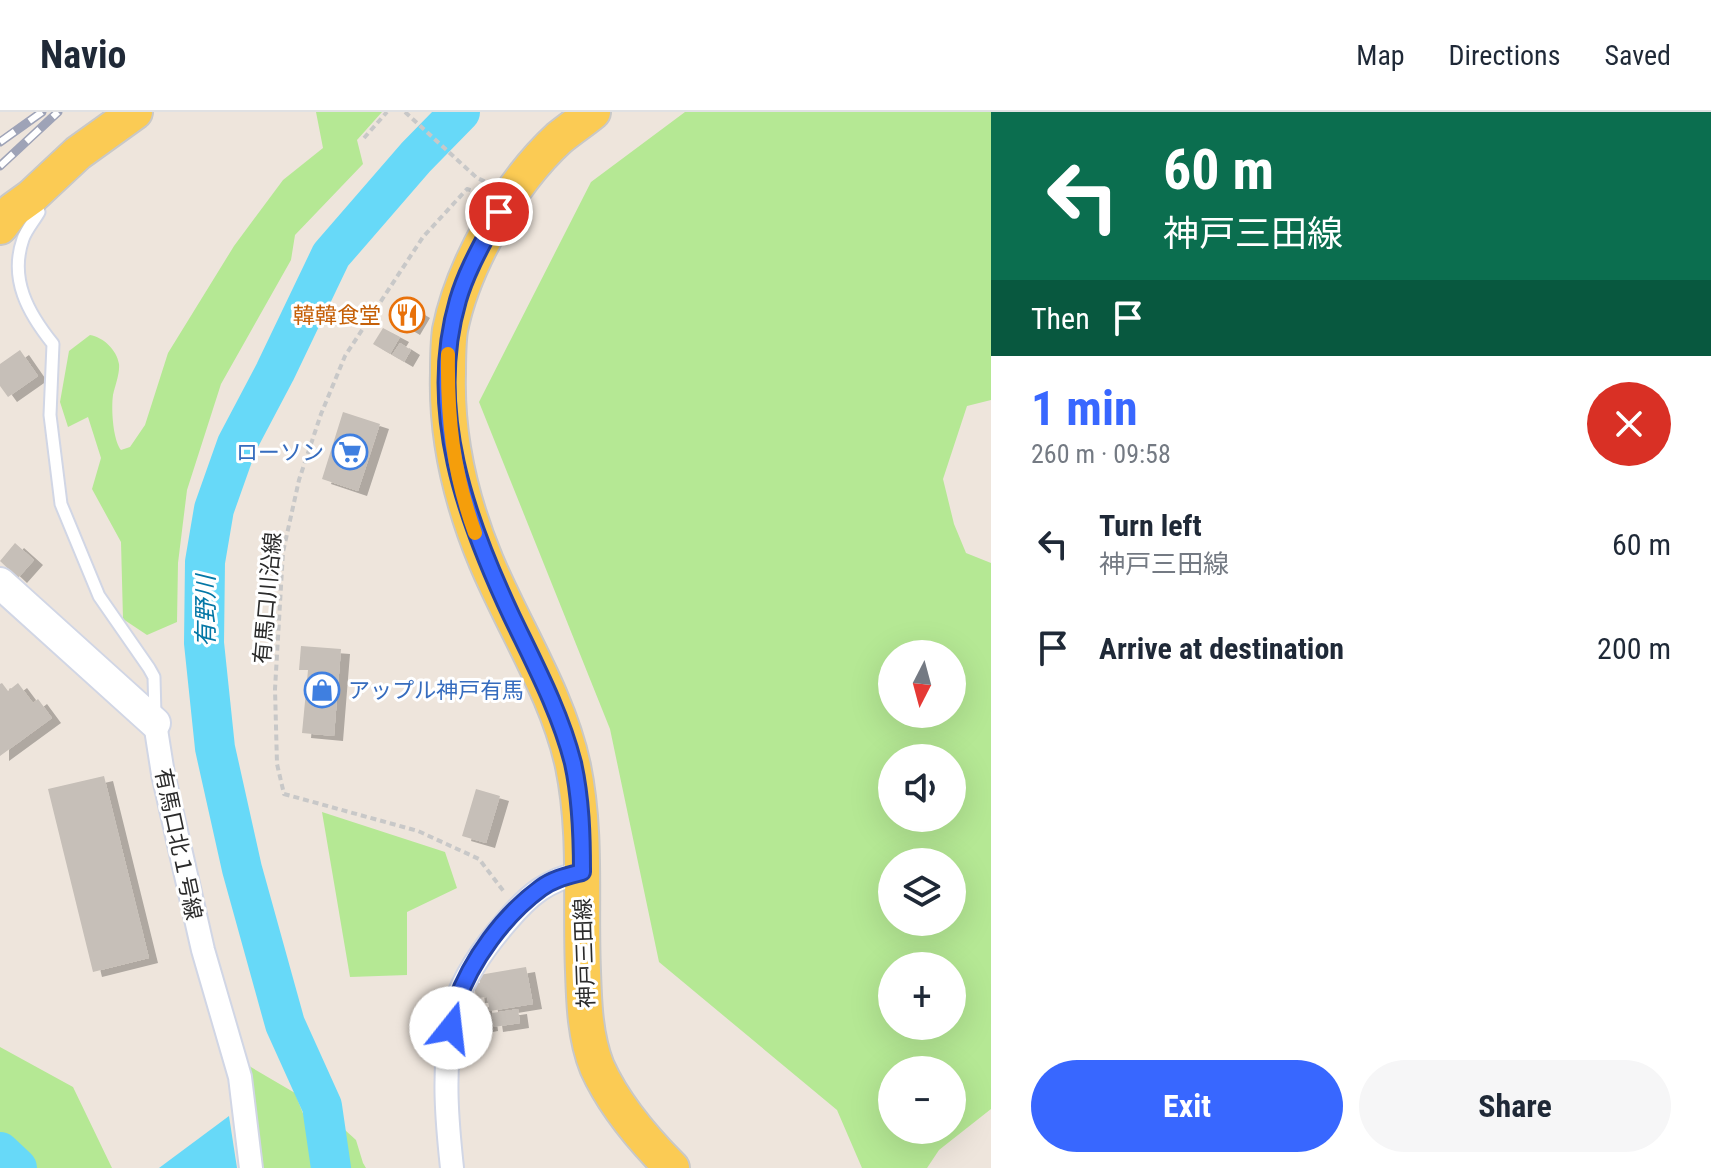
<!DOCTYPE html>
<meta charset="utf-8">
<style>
:root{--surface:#fff;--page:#f6f6f7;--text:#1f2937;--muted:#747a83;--line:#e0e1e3;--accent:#3867ff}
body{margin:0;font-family:"Roboto Condensed","Noto Sans JP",sans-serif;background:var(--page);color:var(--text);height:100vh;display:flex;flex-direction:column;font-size:30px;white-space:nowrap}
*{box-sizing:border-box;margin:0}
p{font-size:26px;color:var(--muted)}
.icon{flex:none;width:44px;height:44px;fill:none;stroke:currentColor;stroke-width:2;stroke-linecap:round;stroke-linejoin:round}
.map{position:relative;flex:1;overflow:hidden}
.drawer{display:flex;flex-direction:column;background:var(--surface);width:720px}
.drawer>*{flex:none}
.hud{background:#0b6e4f;color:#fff;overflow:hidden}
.needle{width:52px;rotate:186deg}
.fabs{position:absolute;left:878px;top:528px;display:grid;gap:16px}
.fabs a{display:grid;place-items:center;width:88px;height:88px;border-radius:50%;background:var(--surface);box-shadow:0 8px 32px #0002;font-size:40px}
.pin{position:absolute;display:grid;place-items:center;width:68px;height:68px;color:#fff;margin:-34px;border:4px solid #fff;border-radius:50%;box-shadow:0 2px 8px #0007}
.me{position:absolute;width:88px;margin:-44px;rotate:16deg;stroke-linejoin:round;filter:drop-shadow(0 0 6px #0008)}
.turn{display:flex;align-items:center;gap:28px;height:168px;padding:0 40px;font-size:36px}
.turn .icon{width:104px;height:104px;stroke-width:2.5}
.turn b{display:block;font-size:56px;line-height:68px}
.then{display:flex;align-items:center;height:76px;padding:0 40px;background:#0003;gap:16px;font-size:30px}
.round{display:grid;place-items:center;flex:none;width:84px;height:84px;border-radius:42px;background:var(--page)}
.overview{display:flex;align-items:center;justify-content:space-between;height:136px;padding:0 40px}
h1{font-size:48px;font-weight:700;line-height:60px;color:var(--accent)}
.action{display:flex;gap:16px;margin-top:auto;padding:16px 40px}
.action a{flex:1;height:92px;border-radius:48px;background:var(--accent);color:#fff;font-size:32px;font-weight:700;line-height:92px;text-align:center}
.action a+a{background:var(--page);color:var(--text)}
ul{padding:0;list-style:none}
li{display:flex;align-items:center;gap:24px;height:104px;padding:0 40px}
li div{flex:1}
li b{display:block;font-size:30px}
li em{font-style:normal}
header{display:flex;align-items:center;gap:48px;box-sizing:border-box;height:112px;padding:0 40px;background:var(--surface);border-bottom:2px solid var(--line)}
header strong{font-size:38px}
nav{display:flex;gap:44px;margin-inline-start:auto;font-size:28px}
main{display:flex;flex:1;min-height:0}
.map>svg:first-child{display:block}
</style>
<header>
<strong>Navio</strong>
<nav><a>Map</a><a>Directions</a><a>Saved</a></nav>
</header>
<main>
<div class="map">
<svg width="991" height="1056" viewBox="0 0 991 1056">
<defs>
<filter id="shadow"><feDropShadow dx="9" dy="5" stdDeviation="0" flood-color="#0004"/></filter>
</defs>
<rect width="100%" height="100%" fill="#eee5dc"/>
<path fill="#b5e894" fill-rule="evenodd" d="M316,0H382L357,28L363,52L295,123L291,148L221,272L187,378L178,451L177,510L147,523L123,507L121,430L92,377L101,346L88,305L68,315L60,290L69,239L90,223C103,225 117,238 119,252C120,261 115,274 113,283C111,297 113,328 121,338L130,335L145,313L168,241L234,134L283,68L323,36Z
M685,0H991V288L967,294L943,367L954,412L966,441L991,451V997L939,1038L927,1056H862L837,998L659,850L610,617L479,290L591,70ZM952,542V602H892V542ZM952,646V706H892V646ZM892,750H952V810H892ZM952,854V914H892V854ZM952,958V1018H892V958Z
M322,700L445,740L457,776L407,800V863L350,865Z
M0,935L73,975L112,1056H0Z
M244,951L295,981L324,1056H258Z
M345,1018L356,1028L363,1051L366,1056H337Z"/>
<path fill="#67d9f8" d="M229,1004L237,1056H159Z"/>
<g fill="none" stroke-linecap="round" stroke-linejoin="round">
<path stroke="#67d9f8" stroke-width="40" d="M0,1040L17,1056
M331,1056L322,994L285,912L242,757L215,636L204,531L205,450L214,397L237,332L275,260L331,143L416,45L460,0"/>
</g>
<path fill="#c6bfb8" filter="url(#shadow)" d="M404,191L421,201L411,218L394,208Z
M383,216L400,225L390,242L373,232Z
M400,231L411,238L404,250L392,243Z
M20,238L38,264L8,285L0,274V252Z
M343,300L380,312L358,379L322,367Z
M15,431L34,448L18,466L0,449Z
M301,534L341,537L334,624L302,621L308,558H299Z
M2,571L8,579L18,571L33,591L38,587L52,606L0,644V572Z
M104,664L149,846L93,860L48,677Z
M476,677L500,684L486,731L462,724Z
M526,855L533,892L490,899L487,885L476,886L474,871H480L479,863Z
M482,890L484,899L487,898L489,914L468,918L464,902H467L466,892Z
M518,897L520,911L494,915L492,901Z"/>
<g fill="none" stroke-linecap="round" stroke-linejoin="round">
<g stroke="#d1d6e5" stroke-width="15">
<path id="lane" d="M34,89L39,100C34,109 26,118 23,127C9,167 28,201 53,232L50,303L61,392L99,484L149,556L154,565L155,603"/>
</g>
<g stroke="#d1d6e5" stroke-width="26">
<path id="street" d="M155,611L163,662L203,838L240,965L251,1056
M452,1056C447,1009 443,963 451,916C452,908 453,899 455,892C466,861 486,833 507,809C530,782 546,769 582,760"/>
</g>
<g stroke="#d1d6e5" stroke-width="34">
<path id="secondary" d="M0,471L155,611"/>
</g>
<g stroke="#c8c8c8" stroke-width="38">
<path id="primary" d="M593,0C582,9 570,17 559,26C510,71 463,153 450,218C448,232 448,247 448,261C446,326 461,389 486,449C514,516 558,583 573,654C587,722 580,791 583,859C584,891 585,925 597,955C614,993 643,1027 672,1056
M0,115L13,98L31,85L78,41L135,0"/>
</g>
<path stroke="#c8c8c8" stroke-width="4" stroke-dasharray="6 4" stroke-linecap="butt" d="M405,0L477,66L486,70
M364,26L387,0
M479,77L476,80L467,77L423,125L345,244L321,302L299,368L283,440L275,577L277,652L284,682L418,719L479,747L505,781"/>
<use href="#lane" stroke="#fff" stroke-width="11"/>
<use href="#street" stroke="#fff" stroke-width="22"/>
<use href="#secondary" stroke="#fff" stroke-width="30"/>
<use href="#primary" stroke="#fbcb54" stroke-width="34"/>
<g stroke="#9ea3b7" stroke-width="9">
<path id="rail" d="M0,30L42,0
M0,54L58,0"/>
</g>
<use href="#rail" stroke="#fff" stroke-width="6" stroke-dasharray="18" stroke-linecap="butt"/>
</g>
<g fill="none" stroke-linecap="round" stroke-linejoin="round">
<g stroke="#2443a6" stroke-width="20">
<path id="route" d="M451,916C452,908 453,899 456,891C471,848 504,803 541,776C553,767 567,764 582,760C582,724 581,687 573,651C560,600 535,553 512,505C466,407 426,298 458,188C467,157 484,129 499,100"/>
</g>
<use href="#route" stroke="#3867ff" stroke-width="14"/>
<path stroke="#f59e0b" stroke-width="14" d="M448,242C447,307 453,360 475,421"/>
</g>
<defs>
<g id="restaurant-ring" transform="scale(1.8)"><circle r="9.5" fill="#fff" stroke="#e8710a" stroke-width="1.5"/><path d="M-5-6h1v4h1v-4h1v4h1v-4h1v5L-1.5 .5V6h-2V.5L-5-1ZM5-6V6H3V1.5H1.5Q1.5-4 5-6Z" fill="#e8710a"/></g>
<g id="supermarket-ring" transform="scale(1.8)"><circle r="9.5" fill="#fff" stroke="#3f7fe0" stroke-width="1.5"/><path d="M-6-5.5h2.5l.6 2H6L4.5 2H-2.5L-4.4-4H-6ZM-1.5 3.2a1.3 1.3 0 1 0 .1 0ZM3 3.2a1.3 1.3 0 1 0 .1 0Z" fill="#3f7fe0"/></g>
<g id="shop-ring" transform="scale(1.8)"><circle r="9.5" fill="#fff" stroke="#3f7fe0" stroke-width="1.5"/><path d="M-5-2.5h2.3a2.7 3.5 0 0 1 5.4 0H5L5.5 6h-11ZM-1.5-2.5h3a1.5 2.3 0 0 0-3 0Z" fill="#3f7fe0"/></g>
</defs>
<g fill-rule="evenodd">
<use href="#restaurant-ring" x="407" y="203"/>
<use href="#supermarket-ring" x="350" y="340"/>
<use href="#shop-ring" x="322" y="578"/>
</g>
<g text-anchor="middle" stroke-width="6" stroke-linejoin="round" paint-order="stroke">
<g font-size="22" fill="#c56008" stroke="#fff" text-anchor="end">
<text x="381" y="211">韓韓食堂</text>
</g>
<g font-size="22" fill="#366cbe" stroke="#fff" text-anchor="end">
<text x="324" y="348">ローソン</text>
<text x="348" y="586" text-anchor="start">アップル神戸有馬</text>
</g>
<g font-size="22" fill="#2b2b2b" stroke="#fff">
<text transform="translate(267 486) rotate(-85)" y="8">有馬口川沿線</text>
<text transform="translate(179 732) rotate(78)" y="8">有馬口北１号線</text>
<text transform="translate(584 841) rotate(-92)" y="8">神戸三田線</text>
</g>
<g font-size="24" font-style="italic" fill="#0377a6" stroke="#fff">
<text transform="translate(206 499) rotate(-90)" y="8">有野川</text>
</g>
</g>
</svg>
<div class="fabs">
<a><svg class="needle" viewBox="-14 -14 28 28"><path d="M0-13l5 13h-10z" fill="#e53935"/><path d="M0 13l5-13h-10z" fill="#747a83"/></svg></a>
<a><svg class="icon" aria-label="sound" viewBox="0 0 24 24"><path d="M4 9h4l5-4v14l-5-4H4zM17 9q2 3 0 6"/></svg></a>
<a><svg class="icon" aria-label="layers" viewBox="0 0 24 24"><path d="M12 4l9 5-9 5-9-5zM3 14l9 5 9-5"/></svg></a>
<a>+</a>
<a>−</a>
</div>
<div class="pin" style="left:499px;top:100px;background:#d93025"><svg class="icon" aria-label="arrive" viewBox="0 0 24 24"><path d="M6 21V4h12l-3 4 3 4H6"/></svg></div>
<svg class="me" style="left:451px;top:916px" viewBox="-20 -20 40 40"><circle r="19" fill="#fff"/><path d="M0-13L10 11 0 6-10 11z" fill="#3867ff"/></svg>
</div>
<section class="drawer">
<div class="hud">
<div class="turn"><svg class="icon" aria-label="left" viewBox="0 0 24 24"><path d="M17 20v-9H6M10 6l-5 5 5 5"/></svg><div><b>60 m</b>神戸三田線</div></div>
<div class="then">Then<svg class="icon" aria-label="arrive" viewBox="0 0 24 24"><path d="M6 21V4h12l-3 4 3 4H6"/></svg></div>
</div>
<div class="overview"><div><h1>1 min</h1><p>260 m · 09:58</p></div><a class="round" style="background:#d93025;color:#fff"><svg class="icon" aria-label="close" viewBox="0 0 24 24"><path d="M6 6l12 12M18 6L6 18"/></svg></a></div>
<ul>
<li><svg class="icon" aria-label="left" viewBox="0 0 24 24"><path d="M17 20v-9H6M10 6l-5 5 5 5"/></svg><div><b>Turn left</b><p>神戸三田線</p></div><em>60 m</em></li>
<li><svg class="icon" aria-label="arrive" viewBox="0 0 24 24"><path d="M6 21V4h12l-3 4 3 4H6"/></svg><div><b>Arrive at destination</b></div><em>200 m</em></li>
</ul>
<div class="action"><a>Exit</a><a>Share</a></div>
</section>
</main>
